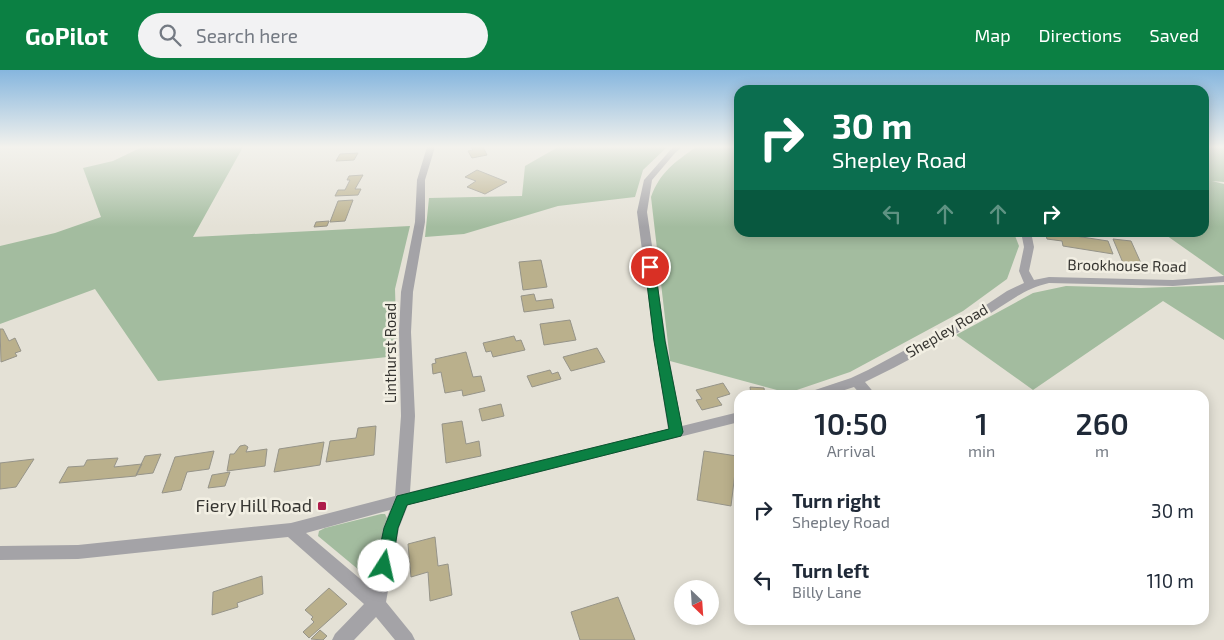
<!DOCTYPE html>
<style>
:root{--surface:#fff;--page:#f2f2f3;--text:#1f2937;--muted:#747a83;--accent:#0b8043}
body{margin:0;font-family:"Exo 2",sans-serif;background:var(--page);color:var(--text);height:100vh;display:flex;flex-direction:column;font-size:19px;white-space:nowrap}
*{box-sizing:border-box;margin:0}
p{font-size:16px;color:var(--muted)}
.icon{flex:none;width:28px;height:28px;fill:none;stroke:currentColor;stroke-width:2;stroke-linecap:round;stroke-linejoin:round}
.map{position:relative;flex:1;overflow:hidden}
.side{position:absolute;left:734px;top:320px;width:475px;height:235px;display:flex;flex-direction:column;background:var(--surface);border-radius:15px;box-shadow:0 2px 12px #0003}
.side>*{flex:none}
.guide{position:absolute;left:734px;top:15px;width:475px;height:152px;border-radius:15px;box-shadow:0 2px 12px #0003;background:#0b6e4f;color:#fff;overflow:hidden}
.needle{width:32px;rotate:155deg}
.tools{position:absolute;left:674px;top:510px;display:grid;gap:10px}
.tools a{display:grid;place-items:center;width:45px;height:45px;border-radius:50%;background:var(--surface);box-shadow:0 2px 12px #0003;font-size:25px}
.pin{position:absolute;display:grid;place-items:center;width:42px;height:42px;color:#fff;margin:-21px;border:2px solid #fff;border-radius:50%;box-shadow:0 1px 5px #0007}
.me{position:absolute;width:55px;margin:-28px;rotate:10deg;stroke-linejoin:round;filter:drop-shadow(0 0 4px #0008)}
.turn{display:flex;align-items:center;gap:18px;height:105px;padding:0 15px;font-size:22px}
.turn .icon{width:65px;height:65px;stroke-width:2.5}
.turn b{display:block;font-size:35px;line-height:42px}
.lanes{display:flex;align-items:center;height:48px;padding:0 15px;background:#0003;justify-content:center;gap:25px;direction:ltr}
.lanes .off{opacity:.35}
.eta{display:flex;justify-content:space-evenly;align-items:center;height:85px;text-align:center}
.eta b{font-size:30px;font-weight:600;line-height:35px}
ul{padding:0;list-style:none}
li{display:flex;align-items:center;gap:15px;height:70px;padding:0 15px}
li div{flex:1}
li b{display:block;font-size:19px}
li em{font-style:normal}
header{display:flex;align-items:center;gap:30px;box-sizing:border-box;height:70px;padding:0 25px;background:var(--accent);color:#fff}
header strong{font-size:24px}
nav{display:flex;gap:28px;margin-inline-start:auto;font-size:18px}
.search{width:350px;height:45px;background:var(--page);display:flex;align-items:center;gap:12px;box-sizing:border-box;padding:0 18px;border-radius:28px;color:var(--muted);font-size:19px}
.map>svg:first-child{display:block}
</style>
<header>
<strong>GoPilot</strong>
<div class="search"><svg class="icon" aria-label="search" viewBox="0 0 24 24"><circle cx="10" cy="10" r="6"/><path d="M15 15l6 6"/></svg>Search here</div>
<nav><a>Map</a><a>Directions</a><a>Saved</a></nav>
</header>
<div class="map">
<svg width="1224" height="570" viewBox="0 0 1224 570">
<rect width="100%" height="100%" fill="#e4e1d6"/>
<path fill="#a3bc9f" d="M142,77H243L193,167L410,156L395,219L397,286L158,311L95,219L0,254V176L55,163L101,147L83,98L113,91Z
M558,77H667L643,100L635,127L558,136L464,164L425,167L429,128L522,126L525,96Z
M696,77H739V162L1014,163L1019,176L1007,209L963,241L850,302L788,323L670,291L651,127C660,102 675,92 696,77Z
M1204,77H1224V112L1212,111L1224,114V206L1163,163L1204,162Z
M1224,215V270L1163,231L1033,320L956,265L1033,223L1066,216L1141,218Z
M381,444H385L387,448L375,502L372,505H365L318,466L319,461L325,458Z"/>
<path fill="#bab08c" stroke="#969489" d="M471,77H483L487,85L472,88L468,81L473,80Z
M358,83L354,90L336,91L340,84Z
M477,100L507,112L485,124L467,117L476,111L465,107Z
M363,105L355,119H361L358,125L335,126L338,120H345L350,110H347L349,106Z
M353,130L345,151L330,152L338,131Z
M329,151L327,156L314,157L316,152Z
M1045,162H1061L1062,164L1108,171L1113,184L1063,176L1062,171L1047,169Z
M1113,169L1131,171L1145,202L1126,200Z
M541,190L547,217L523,220L519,192Z
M534,224L536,231L552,229L554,238L524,242L521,226Z
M570,250L576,270L544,275L540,254Z
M0,259H3L9,271L15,268L21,281L15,283L17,286L1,292Z
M514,266L516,271L521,270L525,280L493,287L491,281L486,282L483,273Z
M597,278L605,292L571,301L563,287Z
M466,282L473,307L481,306L485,321L463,326L462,320L445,323L441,302L433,304L432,294L436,293L435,289Z
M550,300L552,304L558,302L561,309L532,317L527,306Z
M723,313L730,324L717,328L722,335L702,340L696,330L702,329L696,320Z
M750,317L764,318L765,325H751Z
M501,334L504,346L482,351L479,339Z
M462,351L466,374L479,371L481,386L446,393L442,354Z
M376,356L374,385L326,392L330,371L356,368L358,358Z
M324,372L320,395L274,402L279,379Z
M245,375L248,377L246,382L267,379L265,396L227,401L230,384H234L240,376Z
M214,381L209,399L187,402L181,420L162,423L175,387Z
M704,381L737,386L731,436L697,430Z
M161,384L153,403L136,405L145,386Z
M118,388L114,397L142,394L136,406L59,413L68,397L84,396L87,390Z
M34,389L16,417L0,419V393Z
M230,402L225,416L208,418L212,405Z
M435,467L438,496L448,494L452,525L430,531L428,502L411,507L408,474Z
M262,506L263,524L237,533L238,537L212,545L213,522Z
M329,518L347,534L309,568L303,562L314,552L311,549L313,547L305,540Z
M618,527L635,570H580L571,542Z
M320,560L327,566L323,570L311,569Z"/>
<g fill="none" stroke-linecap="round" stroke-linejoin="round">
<path fill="#a4a3a7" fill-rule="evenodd" d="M427,77H435L425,110V152L413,222L411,262L415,346L410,422L668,359L654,271L637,142L644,110L673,77H682L675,83L652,110L647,142L666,271L682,356L739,342V352L408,435L399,458L386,532L412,564L415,570H395L376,547L354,570H332L335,564L364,534L288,467L78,489L0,490V476L78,475L291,453L395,426L401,346L399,262L401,222L415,152L417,110ZM390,440L383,458L371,518L306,463Z
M1021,162H1031L1034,177L1029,201L1034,210L1049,207L1173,210L1224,206V212L1173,216L1049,213C1022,219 1004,236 981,249C943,272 904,293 865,312L876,325H861L854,317L829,325H807L809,322L851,308L868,300L974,243L1007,221L1024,213L1019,201L1024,177Z"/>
</g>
<linearGradient id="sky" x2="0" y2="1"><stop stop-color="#86b6de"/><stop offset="0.49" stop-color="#f3f2ed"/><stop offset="1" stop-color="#f3f2ed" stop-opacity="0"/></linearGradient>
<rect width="1224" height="157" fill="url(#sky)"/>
<path fill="#0b8043" stroke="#07532c" d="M650,194L655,197L665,271L683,362L681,366L407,435L398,458L392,496L390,501L384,503L379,501L376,496L384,458L397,426L669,359L654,271L645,197Z"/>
<rect fill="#ae1c4b" stroke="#f2efe3" stroke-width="2" x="317" y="431" width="10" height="10" rx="2.5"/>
<g text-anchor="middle" stroke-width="5" stroke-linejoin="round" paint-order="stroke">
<g font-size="15" fill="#363531" stroke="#f2efe3">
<text transform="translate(1127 196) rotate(1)" y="5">Brookhouse Road</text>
<text transform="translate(947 261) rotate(-30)" y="5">Shepley Road</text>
<text transform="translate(391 283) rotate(-90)" y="5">Linthurst Road</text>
</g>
<g font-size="18" fill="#363531" stroke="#f2efe3" text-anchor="end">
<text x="312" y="442">Fiery Hill Road</text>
</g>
</g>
</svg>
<div class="tools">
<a><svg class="needle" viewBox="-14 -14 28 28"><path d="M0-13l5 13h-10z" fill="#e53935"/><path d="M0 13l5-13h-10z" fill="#747a83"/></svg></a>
</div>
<div class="pin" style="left:650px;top:197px;background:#d93025"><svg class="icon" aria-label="arrive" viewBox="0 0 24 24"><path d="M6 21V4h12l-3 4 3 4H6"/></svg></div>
<svg class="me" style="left:384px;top:496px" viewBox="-20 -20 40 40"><circle r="19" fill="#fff"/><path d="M0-13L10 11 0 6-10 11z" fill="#0b8043"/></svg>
<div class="guide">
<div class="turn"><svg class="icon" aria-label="right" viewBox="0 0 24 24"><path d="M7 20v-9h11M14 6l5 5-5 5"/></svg><div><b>30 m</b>Shepley Road</div></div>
<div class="lanes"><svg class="icon off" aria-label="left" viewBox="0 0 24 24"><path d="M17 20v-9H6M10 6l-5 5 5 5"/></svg><svg class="icon off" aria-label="ahead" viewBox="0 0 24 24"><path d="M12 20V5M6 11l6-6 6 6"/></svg><svg class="icon off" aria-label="ahead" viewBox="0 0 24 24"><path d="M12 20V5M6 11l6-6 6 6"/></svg><svg class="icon" aria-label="right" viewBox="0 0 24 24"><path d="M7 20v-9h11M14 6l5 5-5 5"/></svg></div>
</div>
<section class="side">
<div class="eta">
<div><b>10:50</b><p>Arrival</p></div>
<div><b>1</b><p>min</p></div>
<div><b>260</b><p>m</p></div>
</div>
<ul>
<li><svg class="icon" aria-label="right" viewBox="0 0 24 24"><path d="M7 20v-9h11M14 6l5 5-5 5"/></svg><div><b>Turn right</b><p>Shepley Road</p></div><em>30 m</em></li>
<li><svg class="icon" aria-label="left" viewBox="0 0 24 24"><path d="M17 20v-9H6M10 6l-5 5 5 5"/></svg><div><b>Turn left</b><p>Billy Lane</p></div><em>110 m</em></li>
</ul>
</section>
</div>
